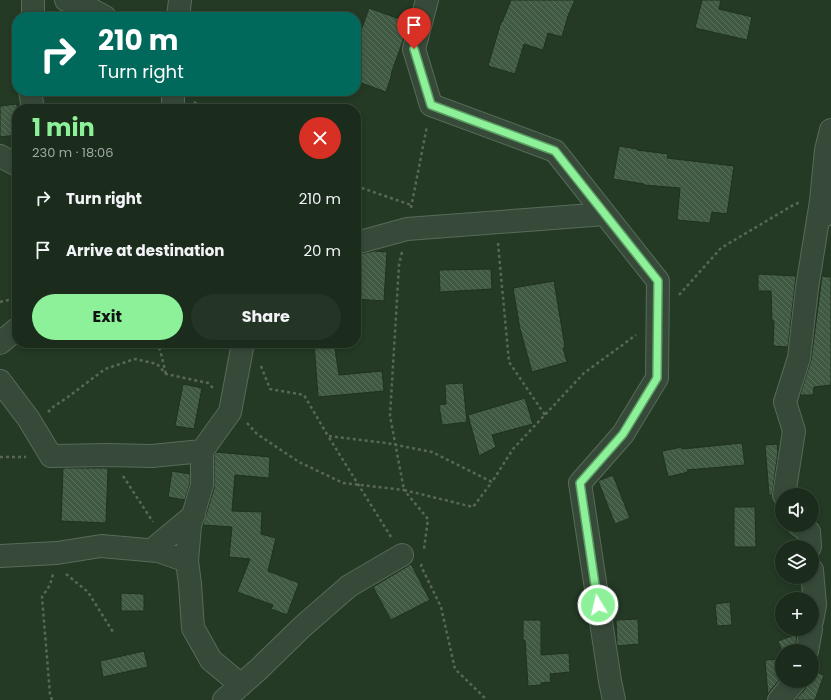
<!DOCTYPE html>
<meta charset="utf-8">
<style>
:root{--surface:#1b2c1c;--page:#243425;--text:#f1f3f6;--muted:#a0a7a3;--line:#39483b;--accent:#8cf198}
body{margin:0;font-family:Poppins,sans-serif;background:var(--page);color:var(--text);height:100vh;display:flex;flex-direction:column;font-size:15px;white-space:nowrap}
*{box-sizing:border-box;margin:0}
p{font-size:13px;color:var(--muted)}
.icon{flex:none;width:22px;height:22px;fill:none;stroke:currentColor;stroke-width:2;stroke-linecap:round;stroke-linejoin:round}
.map{position:relative;flex:1;overflow:hidden}
.details{position:absolute;left:12px;top:104px;width:349px;height:244px;display:flex;flex-direction:column;background:var(--surface);border-radius:16px;box-shadow:0 2px 6px #0003,0 0 0 1px var(--line)}
.details>*{flex:none}
.guide{position:absolute;left:12px;top:12px;width:349px;height:84px;border-radius:16px;box-shadow:0 2px 6px #0003,0 0 0 1px var(--line);background:#00695c;color:#fff;overflow:hidden}
.buttons{position:absolute;left:775px;top:488px;display:grid;gap:8px}
.buttons a{display:grid;place-items:center;width:44px;height:44px;border-radius:50%;background:var(--surface);box-shadow:0 2px 6px #0003,0 0 0 1px var(--line);font-size:20px}
.pin{position:absolute;display:grid;place-items:center;width:34px;height:34px;color:#fff;margin:-41px -17px;border-radius:50% 50% 50% 0;rotate:-45deg;box-shadow:0 0 4px #0007}
.pin .icon{rotate:45deg}
.me{position:absolute;width:44px;margin:-22px;rotate:351deg;stroke-linejoin:round;filter:drop-shadow(0 0 3px #0008)}
.turn{display:flex;align-items:center;gap:14px;height:84px;padding:0 20px;font-size:18px}
.turn .icon{width:52px;height:52px;stroke-width:2.5}
.turn b{display:block;font-size:28px;line-height:34px}
.round{display:grid;place-items:center;flex:none;width:42px;height:42px;border-radius:21px;background:var(--page)}
.head{display:flex;align-items:center;justify-content:space-between;height:68px;padding:0 20px}
h1{font-size:24px;font-weight:700;line-height:30px;color:var(--accent)}
.primary-button{display:flex;gap:8px;margin-top:auto;padding:8px 20px}
.primary-button a{flex:1;height:46px;border-radius:24px;background:var(--accent);color:#111;font-size:16px;font-weight:700;line-height:46px;text-align:center}
.primary-button a+a{background:var(--page);color:var(--text)}
ul{padding:0;list-style:none}
li{display:flex;align-items:center;gap:12px;height:52px;padding:0 20px}
li div{flex:1}
li b{display:block;font-size:15px}
li em{font-style:normal}
.map>svg:first-child{display:block}
</style>
<div class="map">
<svg width="831" height="700" viewBox="0 0 831 700">
<defs>
<pattern id="building-back-hatch" width="6" height="6" patternUnits="userSpaceOnUse"><rect width="6" height="6" fill="#405942"/><path d="M-1 5l2 2M0 0l6 6M5-1l2 2" fill="none" stroke="#596f5b"/></pattern>
</defs>
<rect width="100%" height="100%" fill="#243a25"/>
<path fill="url(#building-back-hatch)" stroke="#1f3120" d="M511,0H575L568,16L562,37L548,33L543,50L524,44L515,74L488,66L501,22H502Z
M702,0H721L719,9L752,17L747,40L695,28Z
M369,8L408,22L404,38L391,74H392L386,92L356,81V45Z
M17,104V135L0,137V106Z
M619,146L637,149V150L668,154L667,158L734,166L727,214L712,212L710,223L677,220L680,188L644,185V184L613,179Z
M374,251L387,252L384,301L356,299V255Z
M491,269L492,289L440,292L439,270Z
M758,274L796,276L788,347L773,346L774,321H772L771,291H758Z
M822,276L831,277V385L814,387L813,395H800L811,360Z
M554,281L565,347L563,348L567,362L532,372L520,329L513,288Z
M314,343H334L339,375L382,371L384,391L318,397Z
M463,383L467,422L442,425L439,405L446,404L445,384Z
M183,384L202,388L194,429L175,426Z
M525,398L533,424L492,435L496,447L479,456L468,415Z
M742,443L745,465L687,470L688,472L668,477L662,451L682,447V449Z
M777,444L778,452L772,495H769L765,445Z
M216,452L270,457L269,478L235,475L232,511L262,512L261,534L276,538L268,571L299,583L287,615L271,609L273,605L237,592L250,559L229,557L232,527L203,525L214,488V455Z
M63,468H108L106,523L61,521Z
M172,471L190,474V483L185,500L168,497Z
M613,475L630,518L615,524L598,481Z
M734,507H755L756,547H734Z
M411,564L430,600L391,620L373,587L408,566Z
M121,593L144,594V611H121Z
M730,602L732,625L717,626L715,604Z
M638,619L639,644L617,646L616,620Z
M523,620H541V655L569,653L570,672L550,674L551,682L541,683V685L528,686L525,640H523Z
M797,634L795,651H782L778,641Z
M144,651L148,667L103,677L100,661Z
M782,659V677L769,692L768,696L765,660Z
M812,669L813,671L824,675L815,700H795L805,689L807,684V681H812Z"/>
<g fill="none" stroke-linecap="round" stroke-linejoin="round">
<g stroke="#586b5a" stroke-width="24">
<path id="minor" d="M33,0V17
M66,0L81,4L105,17
M427,0L414,49L431,105L555,151L658,281L657,378L623,434L580,483L610,681L614,700
M178,17L180,0
M30,91L33,109
M173,109V91
M0,156L17,165
M825,215L821,201L826,150L831,130
M356,243L407,229L605,214
M0,343L17,329
M0,381L28,418L51,456L108,455L152,456L202,451L230,412L243,343
M784,495L794,431L785,402L799,358L807,288L821,201
M799,525L809,532L810,547
M152,550L194,515
M0,556L57,553L101,546L158,551L187,561L190,526L202,485V451
M187,561L190,584L193,628L211,660L241,685
M812,570L815,605L812,621
M807,651L811,629
M224,700L260,668L302,627L349,586L402,555
M779,700L795,681"/>
</g>
<path stroke="#5a6853" stroke-width="2.5" stroke-dasharray="3 3" stroke-linecap="butt" d="M194,102L205,109
M356,186L411,205
M411,208L427,126
M498,243L509,362L545,415
M402,252L399,265L390,416L404,490L473,507L492,482
M679,295L721,248L795,204L799,203
M0,302L17,298
M155,343L160,350L166,374
M261,366L270,389L304,395L328,436
M48,412L53,407L68,397L105,369L135,359L157,364L166,374L208,383L213,388
M247,423L257,434L299,462L343,483L404,490L428,519L424,549
M0,457H26
M123,476L153,522
M391,537L328,436L386,443L432,452L492,482L513,449L584,373L636,335
M422,564L421,566L441,607L455,669L487,700
M66,574L88,592L113,632
M52,700L50,694L42,597L50,585L53,574"/>
<use href="#minor" stroke="#374a39" stroke-width="22"/>
</g>
<g fill="none" stroke-linecap="round" stroke-linejoin="round">
<g stroke="#5b9d63" stroke-width="10">
<path id="route" d="M414,49L431,105L555,151L658,281L657,378L623,434L580,483L598,605"/>
</g>
<use href="#route" stroke="#8cf198" stroke-width="7"/>
</g>
</svg>
<div class="buttons">
<a><svg class="icon" aria-label="sound" viewBox="0 0 24 24"><path d="M4 9h4l5-4v14l-5-4H4zM17 9q2 3 0 6"/></svg></a>
<a><svg class="icon" aria-label="layers" viewBox="0 0 24 24"><path d="M12 4l9 5-9 5-9-5zM3 14l9 5 9-5"/></svg></a>
<a>+</a>
<a>−</a>
</div>
<div class="pin" style="left:414px;top:49px;background:#d93025"><svg class="icon" aria-label="arrive" viewBox="0 0 24 24"><path d="M6 21V4h12l-3 4 3 4H6"/></svg></div>
<svg class="me" style="left:598px;top:605px" viewBox="-20 -20 40 40"><circle r="17" fill="#8cf198" stroke="#fff" stroke-width="3"/><path d="M0-11L8 9 0 5-8 9z" fill="#fff"/></svg>
<div class="guide">
<div class="turn"><svg class="icon" aria-label="right" viewBox="0 0 24 24"><path d="M7 20v-9h11M14 6l5 5-5 5"/></svg><div><b>210 m</b>Turn right</div></div>
</div>
<section class="details">
<div class="head"><div><h1>1 min</h1><p>230 m · 18:06</p></div><a class="round" style="background:#d93025;color:#fff"><svg class="icon" aria-label="close" viewBox="0 0 24 24"><path d="M6 6l12 12M18 6L6 18"/></svg></a></div>
<ul>
<li><svg class="icon" aria-label="right" viewBox="0 0 24 24"><path d="M7 20v-9h11M14 6l5 5-5 5"/></svg><div><b>Turn right</b></div><em>210 m</em></li>
<li><svg class="icon" aria-label="arrive" viewBox="0 0 24 24"><path d="M6 21V4h12l-3 4 3 4H6"/></svg><div><b>Arrive at destination</b></div><em>20 m</em></li>
</ul>
<div class="primary-button"><a>Exit</a><a>Share</a></div>
</section>
</div>
